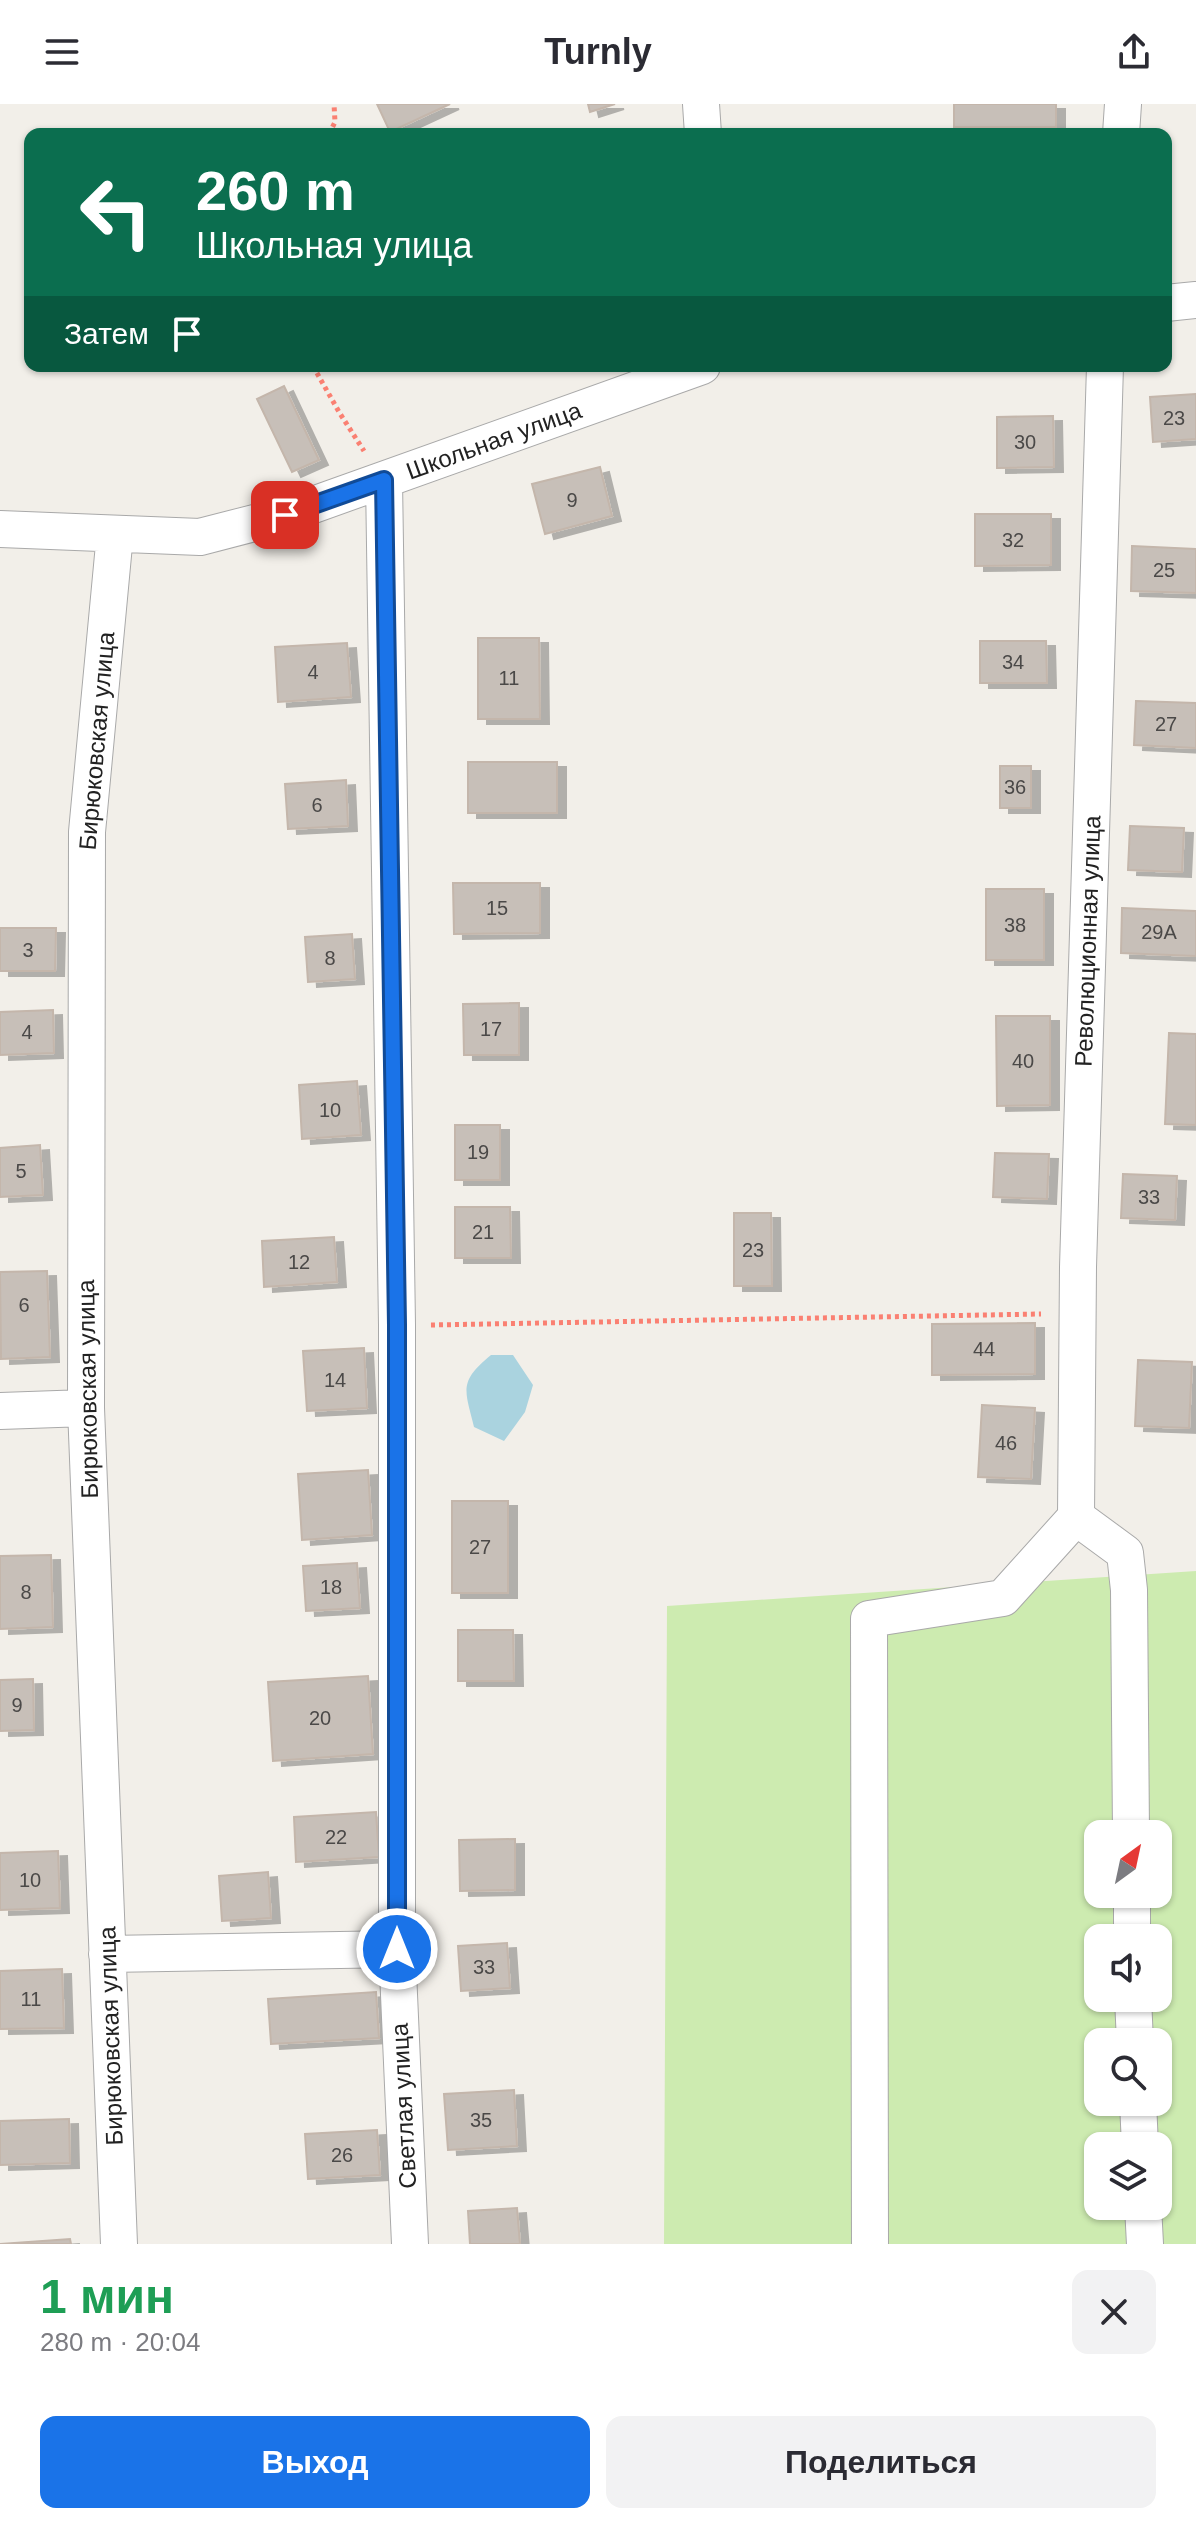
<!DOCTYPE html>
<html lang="ru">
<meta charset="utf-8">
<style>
:root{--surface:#fff;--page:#f2f2f3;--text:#2b2b33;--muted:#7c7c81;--accent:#1a73e8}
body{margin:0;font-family:Helvetica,sans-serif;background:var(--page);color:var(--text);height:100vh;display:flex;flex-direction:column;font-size:30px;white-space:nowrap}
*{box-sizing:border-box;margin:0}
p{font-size:26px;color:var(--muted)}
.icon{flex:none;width:44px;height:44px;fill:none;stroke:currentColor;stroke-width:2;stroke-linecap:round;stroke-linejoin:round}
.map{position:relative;height:2140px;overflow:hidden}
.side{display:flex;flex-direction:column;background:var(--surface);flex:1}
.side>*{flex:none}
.hud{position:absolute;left:24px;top:24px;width:1148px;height:244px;border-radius:16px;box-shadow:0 2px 6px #0004;background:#0b6e4f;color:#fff;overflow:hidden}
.needle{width:52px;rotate:33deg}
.controls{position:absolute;left:1084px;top:1716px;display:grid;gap:16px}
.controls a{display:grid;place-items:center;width:88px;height:88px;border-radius:16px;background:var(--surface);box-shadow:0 2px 6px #0004;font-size:40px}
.pin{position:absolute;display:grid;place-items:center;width:68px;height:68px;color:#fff;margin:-34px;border-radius:16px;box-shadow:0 4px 12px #0006}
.me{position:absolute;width:88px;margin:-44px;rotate:0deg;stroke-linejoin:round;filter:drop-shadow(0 0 6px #0008)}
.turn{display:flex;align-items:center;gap:28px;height:168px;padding:0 40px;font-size:36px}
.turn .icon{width:104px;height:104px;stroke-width:2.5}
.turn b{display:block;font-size:56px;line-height:68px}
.then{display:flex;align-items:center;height:76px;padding:0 40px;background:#0003;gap:16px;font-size:30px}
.round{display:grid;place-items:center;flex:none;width:84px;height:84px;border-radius:16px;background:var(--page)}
.head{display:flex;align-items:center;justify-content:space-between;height:136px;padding:0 40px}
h1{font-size:48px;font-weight:800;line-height:60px;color:#1e9e55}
.button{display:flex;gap:16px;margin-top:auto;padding:16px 40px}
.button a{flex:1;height:92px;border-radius:16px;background:var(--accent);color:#fff;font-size:32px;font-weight:800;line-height:92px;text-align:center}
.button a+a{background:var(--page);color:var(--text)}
header{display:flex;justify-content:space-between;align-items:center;height:104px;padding:0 40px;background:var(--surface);font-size:36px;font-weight:800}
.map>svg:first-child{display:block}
</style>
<header><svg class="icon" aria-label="menu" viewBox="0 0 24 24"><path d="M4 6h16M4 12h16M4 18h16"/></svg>Turnly<svg class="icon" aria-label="share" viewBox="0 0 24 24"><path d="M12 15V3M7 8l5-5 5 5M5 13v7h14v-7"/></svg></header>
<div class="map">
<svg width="1196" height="2140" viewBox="0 0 1196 2140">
<defs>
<filter id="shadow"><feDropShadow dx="9" dy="5" stdDeviation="0" flood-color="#0004"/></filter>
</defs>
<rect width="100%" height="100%" fill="#f2efe9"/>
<path fill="#cdebb0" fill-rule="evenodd" d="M1196,1467V2140H664L667,1502ZM1098,1730H1158V1790H1098ZM1098,1834H1158V1894H1098ZM1098,1938H1158V1998H1098ZM1098,2042H1158V2102H1098Z"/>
<path fill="#aad3df" d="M491,1251H513L533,1281L525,1308L504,1337L474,1323C465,1286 458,1278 491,1251Z"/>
<path fill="#c7bfb8" stroke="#c4b6ab" stroke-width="2" filter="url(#shadow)" d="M377,0H450L390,28Z
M588,0H615L590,8Z
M954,0H1056V23H954Z
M284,282L319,356L292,368L257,295Z
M1196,290V335L1153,338L1150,293Z
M1053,312L1054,363L997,364V313Z
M600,363L612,412L545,430L532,380Z
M975,410H1051V461L975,462Z
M1132,442L1196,445V489L1131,487Z
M478,534H539L540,615H478Z
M980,537H1046L1047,579H980Z
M347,539L351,593L278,598L275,543Z
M1136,597L1196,599V644L1134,641Z
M468,658H557V709H468Z
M1000,662H1031V704H1000Z
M346,676L348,722L288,725L285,680Z
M1130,722L1184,724L1182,768L1128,766Z
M453,779H540V829L454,830Z
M986,785H1044V856H986Z
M1122,804L1196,807V852L1121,849Z
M0,824H56L55,867H0Z
M352,830L355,875L308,878L305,833Z
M519,899V951H464L463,900Z
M53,906L54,949L0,951V908Z
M996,912H1050V1001L997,1002Z
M1169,929L1196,930V1021L1165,1020Z
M357,977L361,1031L302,1035L299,981Z
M455,1021H500V1076H455Z
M40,1041L43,1091L0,1093V1044Z
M995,1049L1049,1050L1047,1095L993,1093Z
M1123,1070L1177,1072L1175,1116L1121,1114Z
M455,1103H510L511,1154H455Z
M734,1109H771L772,1182H734Z
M334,1133L337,1178L264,1183L262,1137Z
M47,1167L50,1253L1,1255L0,1168Z
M1035,1219V1270L932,1271V1220Z
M364,1244L367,1304L307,1307L303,1247Z
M1138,1256L1192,1258L1189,1324L1135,1322Z
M982,1301L1035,1304L1031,1375L978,1373Z
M368,1366L372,1431L302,1436L298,1370Z
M452,1397H508V1489H452Z
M51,1451L53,1523L0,1525V1452Z
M357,1459L360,1504L306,1507L303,1462Z
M458,1526H513L514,1577H458Z
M368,1572L373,1650L273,1657L268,1578Z
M33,1575L34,1626L0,1627V1576Z
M376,1708L379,1753L296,1758L294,1713Z
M515,1735V1786L460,1787L459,1736Z
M58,1747L60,1804L0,1806V1749Z
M268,1768L271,1814L222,1817L219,1772Z
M507,1839L510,1884L461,1887L458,1842Z
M62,1865L64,1924L0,1925V1867Z
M376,1888L379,1934L271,1940L268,1895Z
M514,1986L517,2042L448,2046L444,1990Z
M69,2015L70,2059L0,2061V2017Z
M377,2026L380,2071L308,2075L305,2030Z
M517,2104L520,2140H470L468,2107Z
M70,2135L71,2140H0Z"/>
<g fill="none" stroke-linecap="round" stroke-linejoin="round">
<g stroke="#a9a9a9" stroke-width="38">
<path id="minor" d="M701,0L703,30
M1121,30L1123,0
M1166,199L1196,196
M384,376L397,1221V1845L410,2140
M0,425L200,433L285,411L702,262
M115,430L87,728L86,1304L119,2140
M0,1307L86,1304
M1076,1413L1078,1163L1105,262
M1076,1413L1125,1449L1129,1486L1131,1730
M1132,1790V1834
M107,1850L397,1845
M1133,1894L1135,1938
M1138,1998L1140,2042
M1143,2102L1145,2140
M870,2140L869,1515L1003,1494L1076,1413"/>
</g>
<path stroke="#fa8072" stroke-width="5" stroke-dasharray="4 4" stroke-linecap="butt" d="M329,30L335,18L334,0
M313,262L339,308L364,347
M431,1221L1041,1210"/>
<use href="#minor" stroke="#fff" stroke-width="36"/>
</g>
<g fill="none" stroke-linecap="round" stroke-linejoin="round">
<g stroke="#114b97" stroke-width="20">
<path id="route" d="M285,411L384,376L397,1221V1845"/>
</g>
<use href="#route" stroke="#1a73e8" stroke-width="14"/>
</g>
<g text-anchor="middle" stroke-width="6" stroke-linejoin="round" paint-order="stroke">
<g font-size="20" fill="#4b4948">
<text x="1174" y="321">23</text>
<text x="1025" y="345">30</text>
<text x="572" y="403">9</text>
<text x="1013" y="443">32</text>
<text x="1164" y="473">25</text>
<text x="1013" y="565">34</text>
<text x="313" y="575">4</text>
<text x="509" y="581">11</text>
<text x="1166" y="627">27</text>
<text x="1015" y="690">36</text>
<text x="317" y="708">6</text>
<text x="497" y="811">15</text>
<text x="1015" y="828">38</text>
<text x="1159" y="835">29А</text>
<text x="28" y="853">3</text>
<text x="330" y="861">8</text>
<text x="491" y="932">17</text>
<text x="27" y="935">4</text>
<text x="1023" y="964">40</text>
<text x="330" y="1013">10</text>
<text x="478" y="1055">19</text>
<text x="21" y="1074">5</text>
<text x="1149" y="1100">33</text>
<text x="483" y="1135">21</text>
<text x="753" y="1153">23</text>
<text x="299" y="1165">12</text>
<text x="24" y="1208">6</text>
<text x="984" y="1252">44</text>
<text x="335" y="1283">14</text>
<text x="1006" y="1346">46</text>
<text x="480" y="1450">27</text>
<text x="331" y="1490">18</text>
<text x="26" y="1495">8</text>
<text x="17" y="1608">9</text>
<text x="320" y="1621">20</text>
<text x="336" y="1740">22</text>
<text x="30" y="1783">10</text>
<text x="484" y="1870">33</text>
<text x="31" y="1902">11</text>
<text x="481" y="2023">35</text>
<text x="342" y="2058">26</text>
</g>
<g font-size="24" fill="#222" stroke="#fff">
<text transform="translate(494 337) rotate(-20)" y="8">Школьная улица</text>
<text transform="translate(97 637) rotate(-85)" y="8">Бирюковская улица</text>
<text transform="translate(1088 837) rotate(-88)" y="8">Революционная улица</text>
<text transform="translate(88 1285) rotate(-91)" y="8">Бирюковская улица</text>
<text transform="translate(111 1932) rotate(-92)" y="8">Бирюковская улица</text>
<text transform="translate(404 2002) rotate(-93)" y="8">Светлая улица</text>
</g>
</g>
</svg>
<div class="controls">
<a><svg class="needle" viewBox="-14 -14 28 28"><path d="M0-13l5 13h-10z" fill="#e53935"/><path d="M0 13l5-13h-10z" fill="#7c7c81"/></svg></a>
<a><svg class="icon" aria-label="sound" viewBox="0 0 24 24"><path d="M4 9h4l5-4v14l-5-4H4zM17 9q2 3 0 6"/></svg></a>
<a><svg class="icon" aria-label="search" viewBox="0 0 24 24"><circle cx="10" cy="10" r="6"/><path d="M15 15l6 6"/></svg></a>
<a><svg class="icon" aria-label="layers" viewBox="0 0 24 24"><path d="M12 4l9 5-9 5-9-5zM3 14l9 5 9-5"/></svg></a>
</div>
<div class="pin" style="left:285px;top:411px;background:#d93025"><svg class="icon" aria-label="arrive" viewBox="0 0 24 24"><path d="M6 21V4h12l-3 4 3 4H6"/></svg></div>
<svg class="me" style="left:397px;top:1845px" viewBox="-20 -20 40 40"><circle r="17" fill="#1a73e8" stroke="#fff" stroke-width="3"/><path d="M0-11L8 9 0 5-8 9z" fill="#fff"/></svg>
<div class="hud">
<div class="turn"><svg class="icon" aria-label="left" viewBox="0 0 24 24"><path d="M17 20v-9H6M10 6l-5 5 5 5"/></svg><div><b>260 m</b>Школьная улица</div></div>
<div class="then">Затем<svg class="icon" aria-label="arrive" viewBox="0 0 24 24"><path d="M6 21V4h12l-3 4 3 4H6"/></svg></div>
</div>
</div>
<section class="side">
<div class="head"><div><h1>1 мин</h1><p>280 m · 20:04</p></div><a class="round"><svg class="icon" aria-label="close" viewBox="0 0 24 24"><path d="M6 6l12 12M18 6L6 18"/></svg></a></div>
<div class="button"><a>Выход</a><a>Поделиться</a></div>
</section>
